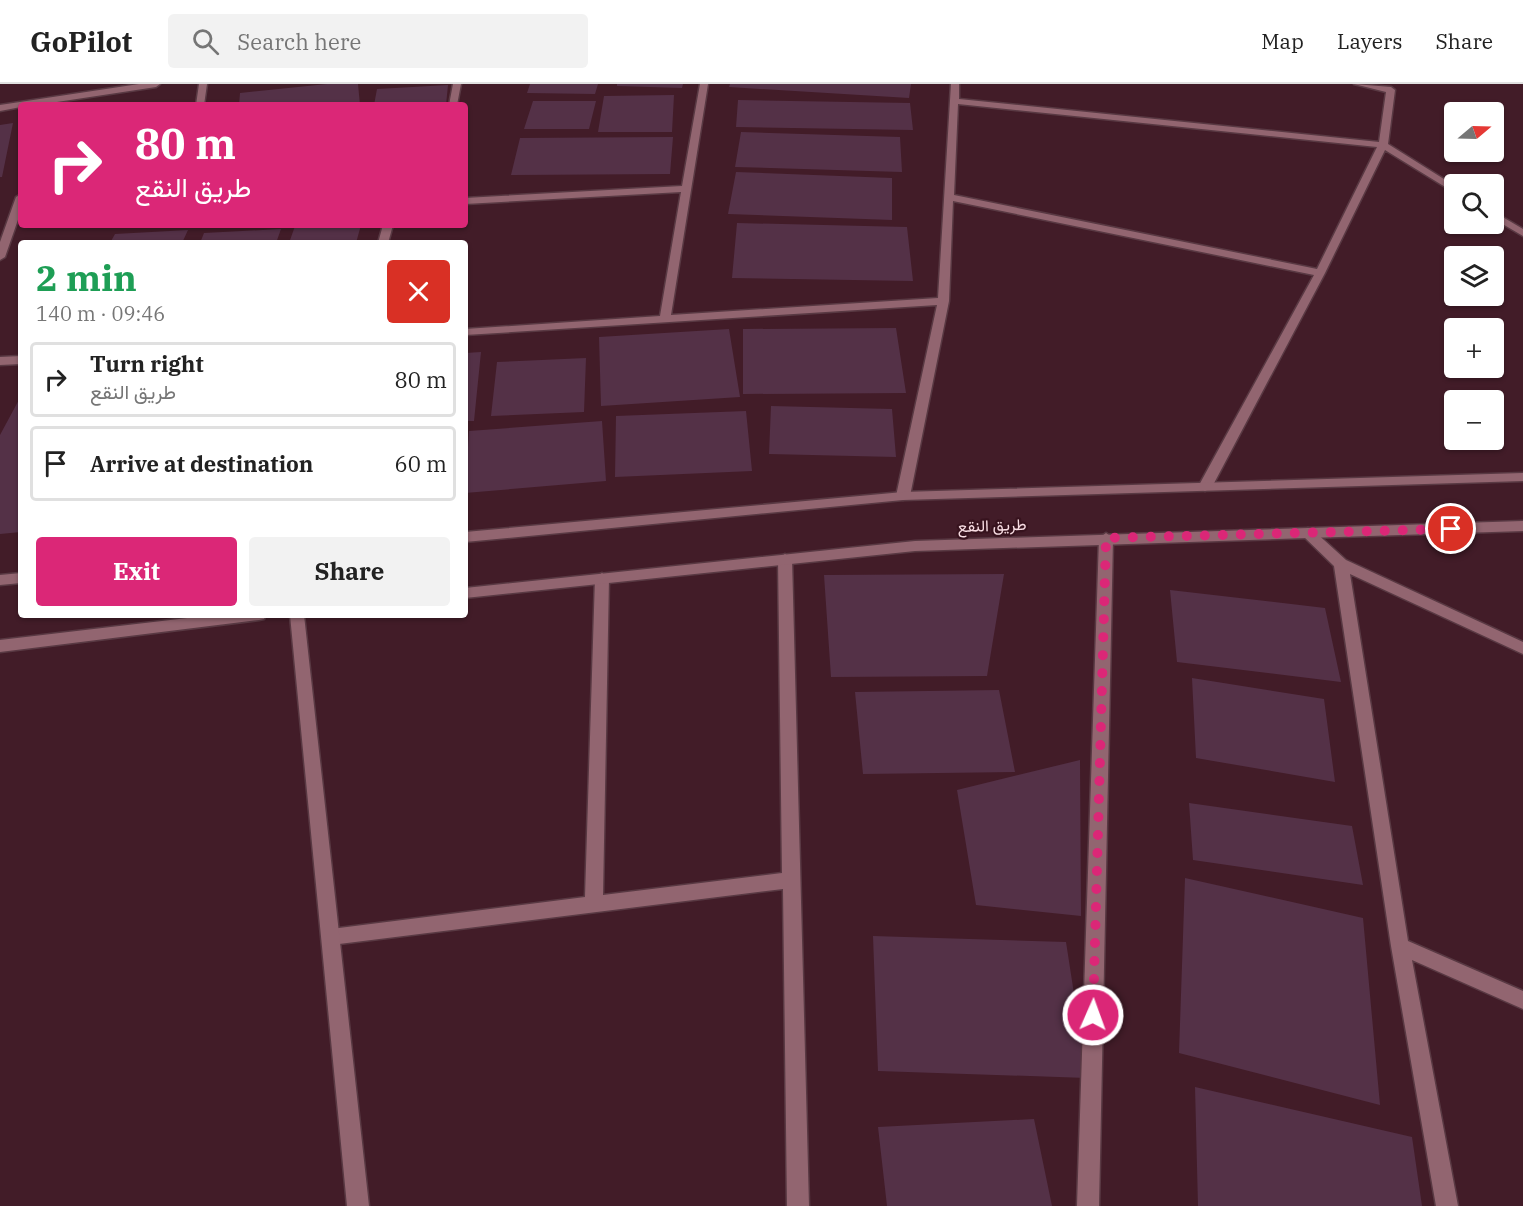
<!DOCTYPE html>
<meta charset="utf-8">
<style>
:root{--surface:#fff;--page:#f2f2f2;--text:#222;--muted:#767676;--line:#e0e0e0;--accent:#db2777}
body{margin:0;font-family:"IBM Plex Serif",Vazirmatn,serif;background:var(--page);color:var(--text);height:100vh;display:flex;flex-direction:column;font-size:22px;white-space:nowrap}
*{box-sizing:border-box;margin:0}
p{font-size:20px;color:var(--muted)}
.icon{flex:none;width:33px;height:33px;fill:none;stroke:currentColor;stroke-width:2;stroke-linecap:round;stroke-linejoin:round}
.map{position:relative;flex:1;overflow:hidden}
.panel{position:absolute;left:18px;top:156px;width:450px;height:378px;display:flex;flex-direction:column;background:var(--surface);border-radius:6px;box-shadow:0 2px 4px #0004}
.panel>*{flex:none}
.banner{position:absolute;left:18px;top:18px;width:450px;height:126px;border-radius:6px;box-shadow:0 2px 4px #0004;background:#db2777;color:#fff;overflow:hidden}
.needle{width:39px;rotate:71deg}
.tools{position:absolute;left:1444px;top:18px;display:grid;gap:12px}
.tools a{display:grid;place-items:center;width:60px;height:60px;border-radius:6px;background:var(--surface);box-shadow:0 2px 4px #0004;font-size:30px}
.pin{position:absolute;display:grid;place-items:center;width:51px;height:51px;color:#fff;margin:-26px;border:3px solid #fff;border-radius:50%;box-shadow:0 2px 6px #0007}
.me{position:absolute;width:66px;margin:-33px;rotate:2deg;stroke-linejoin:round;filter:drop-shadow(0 0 4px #0008)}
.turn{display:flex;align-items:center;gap:21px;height:126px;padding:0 18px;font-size:27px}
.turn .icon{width:78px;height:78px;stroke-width:2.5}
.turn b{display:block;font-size:42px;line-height:51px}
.round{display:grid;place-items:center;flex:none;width:63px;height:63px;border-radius:6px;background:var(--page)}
.head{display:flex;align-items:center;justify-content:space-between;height:102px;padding:0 18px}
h1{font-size:36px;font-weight:700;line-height:45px;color:#1e9e55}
.button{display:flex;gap:12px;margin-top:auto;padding:12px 18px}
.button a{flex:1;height:69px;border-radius:6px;background:var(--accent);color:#fff;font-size:24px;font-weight:700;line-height:69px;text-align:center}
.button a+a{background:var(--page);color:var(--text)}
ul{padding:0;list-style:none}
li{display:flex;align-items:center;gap:18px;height:75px;margin:0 12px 9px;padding:0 6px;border:3px solid var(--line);border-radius:6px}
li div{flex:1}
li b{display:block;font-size:22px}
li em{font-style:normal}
header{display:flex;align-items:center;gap:36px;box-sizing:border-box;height:84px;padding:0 30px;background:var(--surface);border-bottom:2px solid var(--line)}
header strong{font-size:28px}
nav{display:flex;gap:33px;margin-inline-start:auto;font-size:21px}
.search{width:420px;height:54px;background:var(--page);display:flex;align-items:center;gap:15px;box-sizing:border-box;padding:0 21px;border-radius:6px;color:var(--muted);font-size:22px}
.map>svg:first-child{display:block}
</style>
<header>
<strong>GoPilot</strong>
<div class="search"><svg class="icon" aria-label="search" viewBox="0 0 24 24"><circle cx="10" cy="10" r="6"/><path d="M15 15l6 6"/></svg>Search here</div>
<nav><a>Map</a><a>Layers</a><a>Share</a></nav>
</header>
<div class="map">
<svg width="1523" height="1122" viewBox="0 0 1523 1122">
<rect width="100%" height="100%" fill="#421c28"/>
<path fill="#543147" d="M327,0H358L360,21H239L240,9Z
M530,0H598L595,10L527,9Z
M617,0H683L682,4L617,2Z
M730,0H911L909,14L729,3Z
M448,1L446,21H374L377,5Z
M674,11L672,48H598L604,12Z
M738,16L910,19L913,46L736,43Z
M533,17H596L589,45H524Z
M13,39L2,93H0V41Z
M741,48L900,53L902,88L735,83Z
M673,53L670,90L511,91L520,54Z
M736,88L892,94V136L728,130Z
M737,139L907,143L913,197L732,194Z
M323,141H361L356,159H289L295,142Z
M281,145L276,159H200L204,149Z
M188,146L182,159H110L115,150Z
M896,244L906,309L743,310V245Z
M729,245L740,313L601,322L599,253Z
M481,268L474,337H465V269Z
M586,274L584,328L491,332L497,278Z
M21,312V448L0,450V351Z
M771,322L892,325L896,373L769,370Z
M746,327L752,387L615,393L616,332Z
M602,337L606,397L465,409L469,347Z
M1004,490L987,592L831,593L824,491Z
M1170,506L1325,524L1341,598L1177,578Z
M1192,594L1324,615L1335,698L1196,674Z
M999,606L1015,688L863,690L855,608Z
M1080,676L1081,832L976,821L957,706Z
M1189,719L1352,742L1363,801L1193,776Z
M1185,794L1363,834L1380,1021L1179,969Z
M873,852L1066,858L1087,994L878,987Z
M1195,1003L1412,1053L1422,1122H1198Z
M1034,1035L1052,1122H887L878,1043Z"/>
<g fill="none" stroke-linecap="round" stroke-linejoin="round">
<g stroke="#593943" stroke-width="3">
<path id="minor" d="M139,0H160L156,3L37,21H21V23L0,27V21Z
M199,0H207L204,21H196Z
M453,0H461L457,21H449Z
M700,0H708L671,231L938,214L951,0H959V15L1379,58L1386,8L1354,0L1391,3L1395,6L1388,60L1455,102V109L1385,66L1325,189L1212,403L1205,407L1198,403L1314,191L953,117L949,217L910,412L903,416L896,412L937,221L465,251V245L660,232L681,108L465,120V114L682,102ZM958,20L1377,63L1317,185L954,111Z
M21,110V127L5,173L0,176V158L16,113Z
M1494,128L1523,145V152L1494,135Z
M383,141H393L388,159H378Z
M21,272V280L0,281V273Z
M1308,444L1313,446L1346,476L1523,558V570L1350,490L1408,857L1523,907V925L1412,876L1458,1122H1436L1391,862L1334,482L1303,452L1301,449L1303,446Z
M1106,449L1113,454L1099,1122H1077L1099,454Z
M785,470L792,475L809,1122H787L783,805L331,861L325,859L322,853L325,847L331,845L585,813L595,494L602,489L609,494L603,811L782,789L778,475Z"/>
</g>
<g stroke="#593943" stroke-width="3">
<path id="tertiary" d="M1523,389V397L903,416L465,458V448L903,408Z
M1523,437V447L915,467L465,514V504L915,457Z
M21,489V499L0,501V491Z
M213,531H266L264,535L259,536L0,568V556Z
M290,531H304L369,1122H347Z"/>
</g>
<use href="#minor" fill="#926570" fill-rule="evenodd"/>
<use href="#tertiary" fill="#926570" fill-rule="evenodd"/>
</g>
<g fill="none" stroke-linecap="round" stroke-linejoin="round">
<path stroke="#db2777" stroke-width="10" stroke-dasharray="0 18" d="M1093,931L1106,454L1451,445"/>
</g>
<g text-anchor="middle" stroke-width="4.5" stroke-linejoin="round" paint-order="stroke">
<g font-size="16" fill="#f8dde3" stroke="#37131e">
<text transform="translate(992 441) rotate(-2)" y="6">طريق النقع</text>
</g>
</g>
</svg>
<div class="tools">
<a><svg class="needle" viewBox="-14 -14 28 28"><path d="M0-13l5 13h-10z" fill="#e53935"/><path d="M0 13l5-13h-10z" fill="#767676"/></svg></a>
<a><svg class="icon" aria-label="search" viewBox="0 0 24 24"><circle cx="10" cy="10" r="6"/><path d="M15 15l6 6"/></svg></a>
<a><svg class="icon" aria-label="layers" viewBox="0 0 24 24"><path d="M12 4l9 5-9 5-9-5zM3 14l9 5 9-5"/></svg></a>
<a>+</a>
<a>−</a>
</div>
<div class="pin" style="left:1451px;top:445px;background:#d93025"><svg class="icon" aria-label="arrive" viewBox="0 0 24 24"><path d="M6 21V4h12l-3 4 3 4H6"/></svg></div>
<svg class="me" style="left:1093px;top:931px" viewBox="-20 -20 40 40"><circle r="17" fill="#db2777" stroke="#fff" stroke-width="3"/><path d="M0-11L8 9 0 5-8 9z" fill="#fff"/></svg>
<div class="banner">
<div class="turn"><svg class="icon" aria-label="right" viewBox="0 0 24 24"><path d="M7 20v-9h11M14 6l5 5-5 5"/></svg><div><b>80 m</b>طريق النقع</div></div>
</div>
<section class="panel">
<div class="head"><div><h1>2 min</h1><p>140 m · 09:46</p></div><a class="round" style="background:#d93025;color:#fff"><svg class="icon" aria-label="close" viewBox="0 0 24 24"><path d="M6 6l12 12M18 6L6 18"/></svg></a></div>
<ul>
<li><svg class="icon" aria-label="right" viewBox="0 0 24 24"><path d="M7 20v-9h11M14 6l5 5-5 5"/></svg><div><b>Turn right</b><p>طريق النقع</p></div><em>80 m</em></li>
<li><svg class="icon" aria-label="arrive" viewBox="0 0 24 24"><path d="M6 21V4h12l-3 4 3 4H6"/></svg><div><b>Arrive at destination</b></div><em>60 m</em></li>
</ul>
<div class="button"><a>Exit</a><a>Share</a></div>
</section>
</div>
